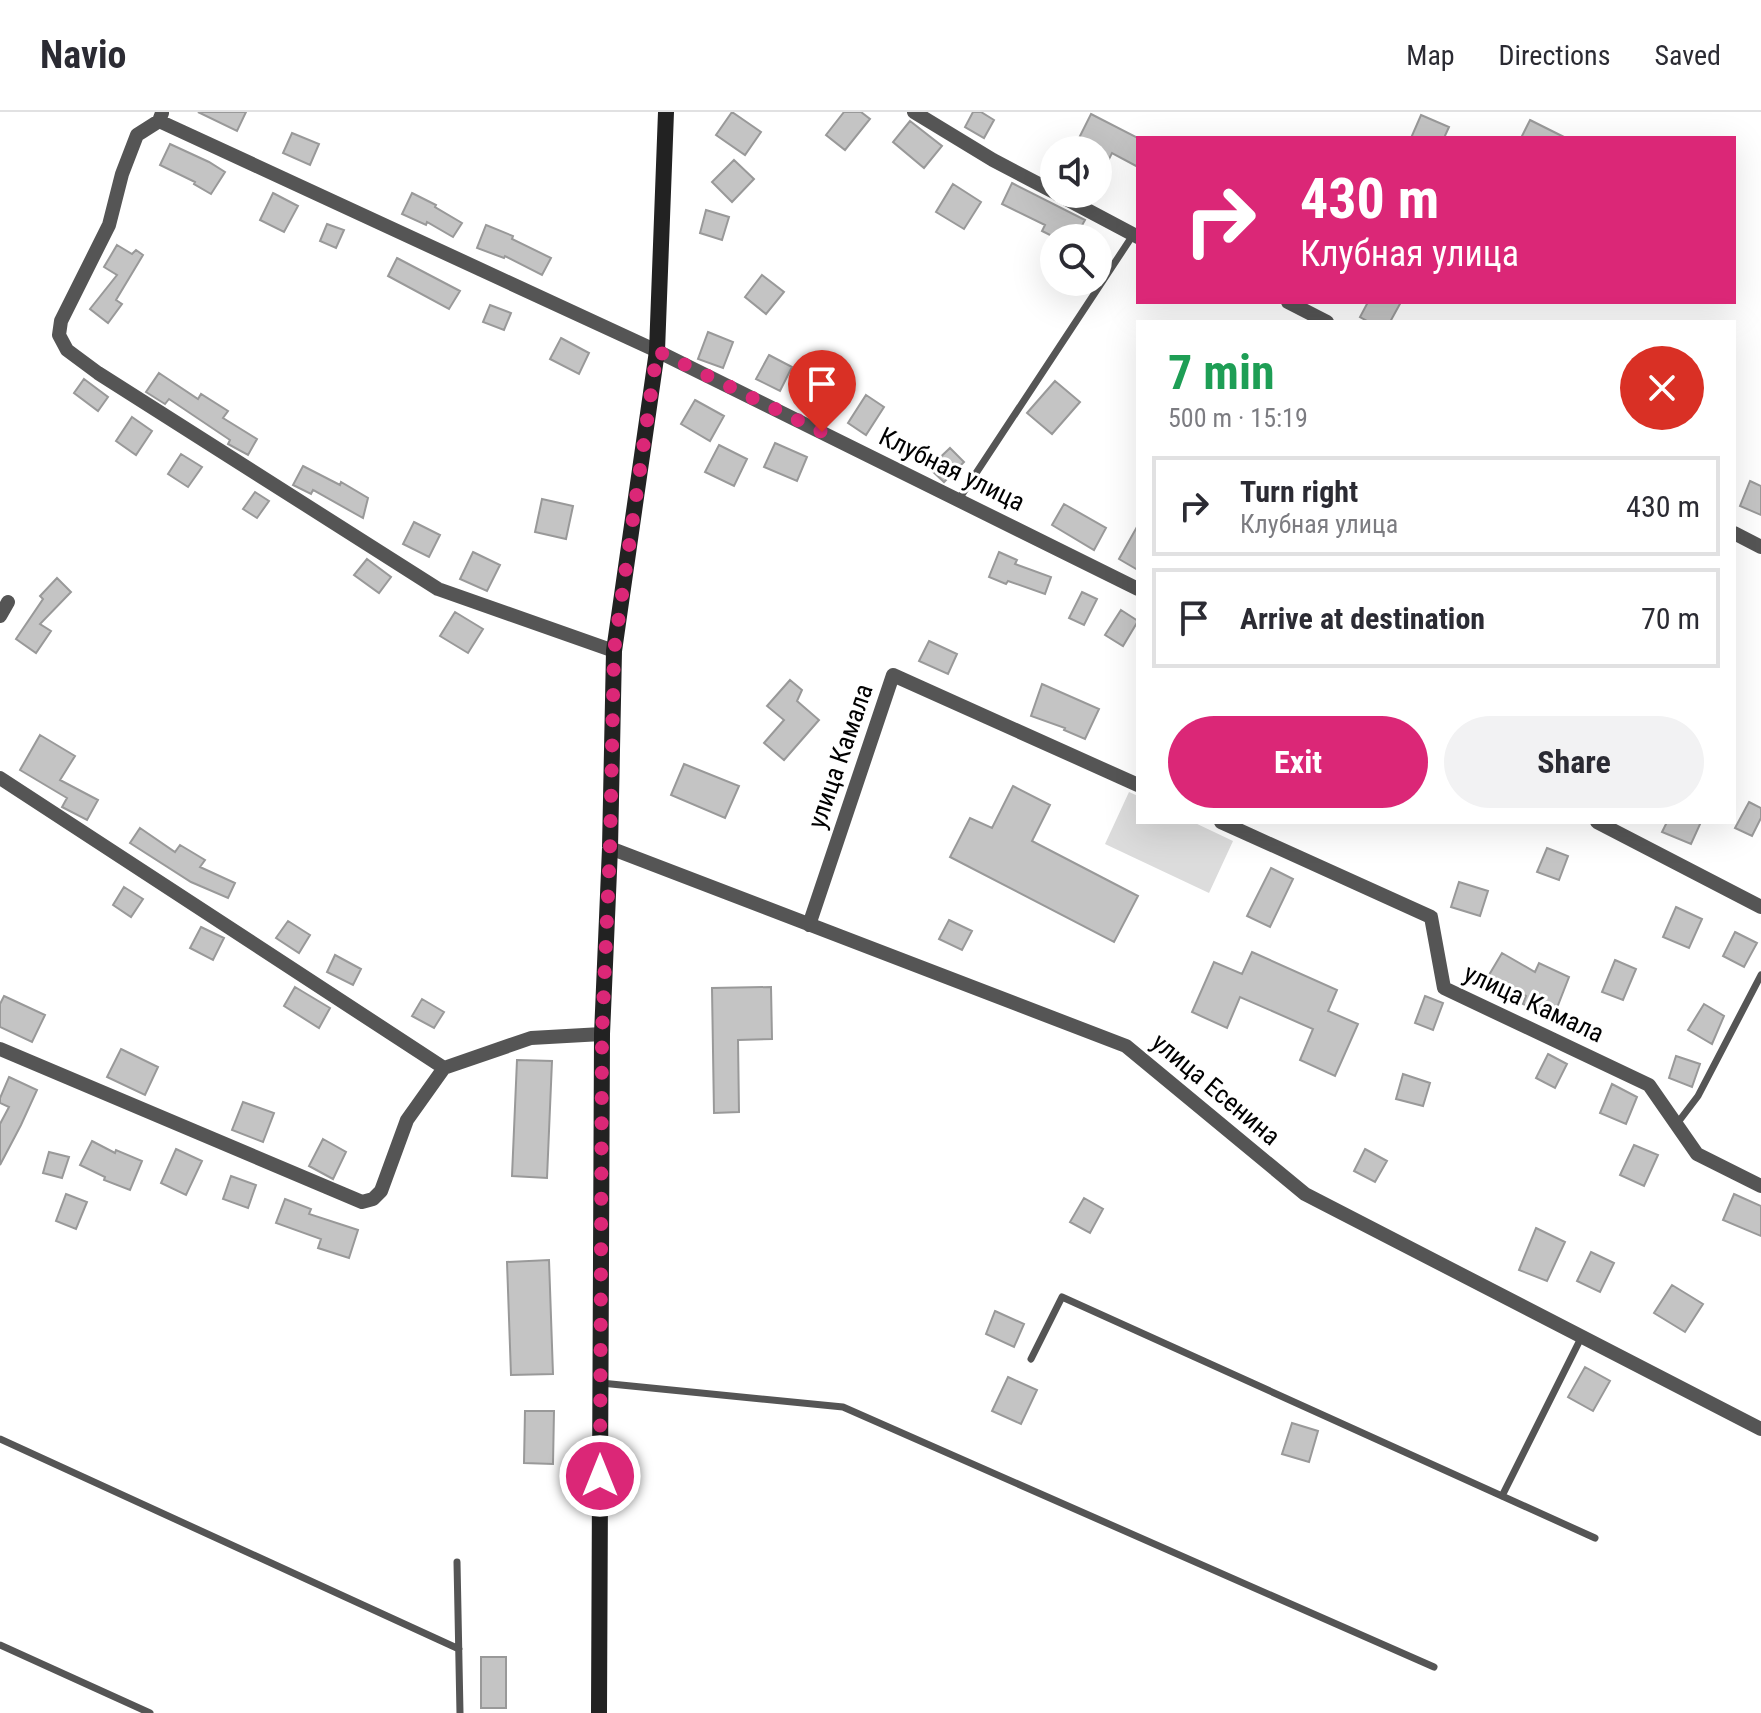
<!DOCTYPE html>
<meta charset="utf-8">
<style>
:root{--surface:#fff;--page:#f2f2f3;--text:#2b2b33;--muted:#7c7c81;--line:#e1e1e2;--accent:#db2777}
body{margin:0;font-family:"Roboto Condensed",sans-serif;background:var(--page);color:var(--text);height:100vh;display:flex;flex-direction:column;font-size:30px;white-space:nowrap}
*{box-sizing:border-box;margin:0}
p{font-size:26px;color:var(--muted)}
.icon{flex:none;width:44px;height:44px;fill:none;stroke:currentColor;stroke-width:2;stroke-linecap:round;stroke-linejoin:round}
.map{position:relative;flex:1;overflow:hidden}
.drawer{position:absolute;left:1136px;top:208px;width:600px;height:504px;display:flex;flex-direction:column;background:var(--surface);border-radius:0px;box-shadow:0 8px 32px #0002}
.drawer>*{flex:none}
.guide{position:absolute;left:1136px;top:24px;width:600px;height:168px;border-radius:0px;box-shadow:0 8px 32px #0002;background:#db2777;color:#fff;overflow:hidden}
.tools{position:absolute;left:1040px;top:24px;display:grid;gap:16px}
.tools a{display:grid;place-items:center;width:72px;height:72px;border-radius:50%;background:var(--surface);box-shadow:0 8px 32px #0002;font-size:40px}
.pin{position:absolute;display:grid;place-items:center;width:68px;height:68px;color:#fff;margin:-82px -34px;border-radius:50% 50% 50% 0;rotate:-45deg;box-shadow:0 0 8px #0007}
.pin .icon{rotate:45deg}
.me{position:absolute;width:88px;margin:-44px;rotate:0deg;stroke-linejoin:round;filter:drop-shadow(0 0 6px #0008)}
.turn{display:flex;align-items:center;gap:28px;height:168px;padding:0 32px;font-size:36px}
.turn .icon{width:104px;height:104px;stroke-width:2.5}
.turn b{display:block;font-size:56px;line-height:68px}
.round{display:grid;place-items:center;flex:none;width:84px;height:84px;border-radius:42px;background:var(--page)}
.overview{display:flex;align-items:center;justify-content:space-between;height:136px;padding:0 32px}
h1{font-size:48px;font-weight:700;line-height:60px;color:#1e9e55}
.cta{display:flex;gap:16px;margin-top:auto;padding:16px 32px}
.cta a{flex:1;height:92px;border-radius:48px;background:var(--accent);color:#fff;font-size:32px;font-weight:700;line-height:92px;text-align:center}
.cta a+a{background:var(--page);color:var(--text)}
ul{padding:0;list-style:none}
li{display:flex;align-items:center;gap:24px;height:100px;margin:0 16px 12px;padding:0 16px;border:4px solid var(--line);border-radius:0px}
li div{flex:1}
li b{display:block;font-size:30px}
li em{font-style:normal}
header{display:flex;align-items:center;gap:48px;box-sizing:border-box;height:112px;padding:0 40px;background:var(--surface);border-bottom:2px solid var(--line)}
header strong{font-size:38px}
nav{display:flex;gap:44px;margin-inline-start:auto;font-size:28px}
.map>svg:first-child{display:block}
</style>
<header>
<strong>Navio</strong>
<nav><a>Map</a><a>Directions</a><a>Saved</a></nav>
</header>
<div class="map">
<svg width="1761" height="1601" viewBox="0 0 1761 1601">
<rect width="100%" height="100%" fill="#fff"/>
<path fill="#dcdcdc" d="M1129,680L1138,684V710H1193L1233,729L1209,781L1105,732Z"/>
<path fill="#c4c4c4" stroke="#999" stroke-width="2" d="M198,0H246L237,19Z
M732,0L761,20L745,43L716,23Z
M844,0H861L870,7L845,38L826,23Z
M973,0H981L994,8L984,26L965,15Z
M1091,2L1138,26V55L1112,41L1098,69V38H1073Z
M1421,3L1449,15L1444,26H1411Z
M1530,8L1566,26H1521Z
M910,9L942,34L924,56L893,30Z
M292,21L319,32L310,53L283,41Z
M170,32L209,50L225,60L211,82L194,72L195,70L160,53Z
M734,48L754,67L732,90L712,70Z
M1012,71L1085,108L1075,126H1056L1042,119L1045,113L1002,92Z
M953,72L981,90L964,117L936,100Z
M273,81L298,94L284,120L260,108Z
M412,81L436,93L435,95L462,111L453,125L427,110L426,113L402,102Z
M706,98L729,105L722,128L700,121Z
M327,112L344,118L336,136L320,129Z
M486,113L513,124L512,127L551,146L542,163L505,144L504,146L477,136Z
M117,133L132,142L136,138L143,143L116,188L122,192L108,211L90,197L117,163L104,155Z
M397,146L460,179L449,197L388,164Z
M762,163L784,180L766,202L745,185Z
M1368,190H1401L1390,210H1369L1360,205Z
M490,193L511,201L504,218L483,210Z
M708,220L733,230L723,256L698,247Z
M561,226L589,241L579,262L550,247Z
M769,243L792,255L780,279L756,267Z
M159,261L198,287L201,282L228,299L223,306L257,327L248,343L228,332L230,328L169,287L165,292L146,280Z
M84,267L108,285L98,299L74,281Z
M1055,269L1080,290L1052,322L1027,301Z
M866,283L884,295L866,323L848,311Z
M695,288L724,304L710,329L681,312Z
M132,305L152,319L136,343L116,329Z
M775,331L807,345L797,369L764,355Z
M719,333L747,347L734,374L705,360Z
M950,336L964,350L944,370L929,356Z
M181,342L202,355L188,375L168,362Z
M303,354L340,373L341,370L368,386L363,406L313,378L311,382L293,373Z
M1750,369L1761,374V403L1740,394Z
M255,380L269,389L257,406L243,397Z
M542,387L573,394L566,427L535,420Z
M1064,392L1106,416L1094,438L1052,413Z
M414,410L440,423L429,445L403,432Z
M1138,413V458L1119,447Z
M473,440L500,453L487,479L460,467Z
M999,440L1017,448L1015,452L1051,465L1045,482L1008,469L1006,472L989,465Z
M367,447L391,465L379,481L354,463Z
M57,466L71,480L40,512L51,519L36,541L16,527L43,487L40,484Z
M1082,480L1097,487L1084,513L1069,506Z
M1121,498L1138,509L1123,534L1105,523Z
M455,500L483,517L468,541L440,524Z
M929,529L957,542L948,562L919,549Z
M790,568L802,578L797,589L819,608L784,648L764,631L784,608L767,594Z
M1042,572L1099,597L1085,627L1064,618L1065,616L1031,604Z
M40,623L75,644L60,668L98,688L87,708L62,695L67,686L20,658Z
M684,652L739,674L725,706L671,683Z
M1013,674L1050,693L1032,729L1138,784L1114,830L950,745L970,706L992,716Z
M1749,690L1761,696V706L1752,724L1735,716Z
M1667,710H1701L1691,732L1662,720Z
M140,716L175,740L180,733L205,748L200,755L235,771L228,786L191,770L130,731Z
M1547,736L1568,744L1559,768L1537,760Z
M1271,756L1293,767L1270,815L1247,804Z
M1459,770L1488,779L1480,804L1451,795Z
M124,775L143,787L131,805L113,793Z
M1676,795L1702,807L1689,836L1663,825Z
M949,808L972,819L962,838L939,827Z
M288,809L310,823L299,841L276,826Z
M201,815L224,826L213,848L190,836Z
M1735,820L1757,831L1744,855L1723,844Z
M1252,840L1337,878L1328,899L1358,912L1335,964L1300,948L1313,917L1240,885L1227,916L1192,900L1214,850L1242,862Z
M1502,841L1535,860L1539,851L1569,865L1553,906L1523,892L1526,884L1489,863Z
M335,843L361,857L353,873L327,860Z
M1615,848L1636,857L1623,888L1602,880Z
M295,875L330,896L319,916L284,894Z
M771,875L772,927L738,928L739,1000L714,1001L712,876Z
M4,884L45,903L32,930L0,915V892Z
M1425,884L1443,891L1433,918L1415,911Z
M422,887L444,900L434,916L412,904Z
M1704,892L1724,904L1712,932L1688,918Z
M121,937L158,955L145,983L107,965Z
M1548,942L1567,952L1555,976L1536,966Z
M1676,944L1700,952L1692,975L1669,966Z
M517,948L552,949L547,1066L512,1064Z
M1403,962L1430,971L1423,994L1396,987Z
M9,965L37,978L21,1013L0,1053V1012L9,995L0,991V986Z
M1612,972L1637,985L1626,1012L1600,1001Z
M243,990L274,1001L263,1030L232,1018Z
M323,1027L346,1040L333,1067L309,1054Z
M92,1029L115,1041L116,1038L142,1049L130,1078L104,1068L105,1065L80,1053Z
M1634,1033L1658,1043L1644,1074L1620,1063Z
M176,1037L202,1049L186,1083L161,1071Z
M1365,1037L1387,1049L1375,1070L1354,1059Z
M49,1040L69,1045L62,1066L43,1061Z
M231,1064L256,1073L248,1096L223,1087Z
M66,1082L87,1090L76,1117L56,1109Z
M1734,1082L1761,1094V1124L1723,1108Z
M1084,1086L1103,1097L1090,1121L1070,1110Z
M285,1087L311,1097L309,1102L358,1118L349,1146L318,1136L321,1127L276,1111Z
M1536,1116L1565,1130L1547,1169L1519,1158Z
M1591,1140L1614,1151L1600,1180L1577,1169Z
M549,1148L553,1262L511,1263L507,1150Z
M1672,1173L1703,1192L1685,1220L1654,1201Z
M995,1199L1024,1212L1014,1235L986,1222Z
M1585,1255L1610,1269L1593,1299L1568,1285Z
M1008,1265L1037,1278L1021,1312L992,1299Z
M525,1299H554L553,1352L524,1351Z
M1292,1311L1318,1319L1309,1350L1282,1342Z
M481,1545H506V1596H481Z"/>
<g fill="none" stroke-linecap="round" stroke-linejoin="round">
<path stroke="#555" stroke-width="7" d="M959,387L1133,123
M1676,1013L1698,984L1761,863
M1031,1247L1062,1185L1595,1426
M601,1271L843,1295L1434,1555
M0,1327L459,1537
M1502,1384L1582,1224
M457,1450L460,1601
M0,1533L150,1601"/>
<path stroke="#555" stroke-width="14" d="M914,0L993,48L1054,80
M162,1L159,9L137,23L122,62L109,113L61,209L59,223L67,238L98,261L438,477L614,539
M159,9L657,239L1138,477
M1057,82L1138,125
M1288,190L1327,210
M1734,421L1761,435
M0,504L8,490
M0,666L444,956L531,926L602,922
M1221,710L1431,805L1444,876L1649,973L1697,1042L1761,1074
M1597,710L1761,795
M610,736L1126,934L1305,1082L1761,1317
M809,813L893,563L1138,673
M0,937L362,1090L373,1087L381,1079L407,1008L444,956"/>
<path stroke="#222" stroke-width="16" d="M599,1601L602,922L610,736L614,539L657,239L666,0"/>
</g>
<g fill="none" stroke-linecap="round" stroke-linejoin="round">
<path stroke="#db2777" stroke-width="14" stroke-dasharray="0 25.2" d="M600,1364L602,922L610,736L614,539L657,239L822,320"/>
</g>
<g text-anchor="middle" stroke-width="6" stroke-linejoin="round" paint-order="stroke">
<g font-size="26" fill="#000" stroke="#fff">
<text transform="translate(952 357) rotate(26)" y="9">Клубная улица</text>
<text transform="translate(840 644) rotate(-71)" y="9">улица Камала</text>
<text transform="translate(1534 891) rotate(25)" y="9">улица Камала</text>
<text transform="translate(1216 977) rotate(40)" y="9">улица Есенина</text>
</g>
</g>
</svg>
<div class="tools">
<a><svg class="icon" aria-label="sound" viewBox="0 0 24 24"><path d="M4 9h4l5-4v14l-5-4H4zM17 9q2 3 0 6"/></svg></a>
<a><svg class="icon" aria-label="search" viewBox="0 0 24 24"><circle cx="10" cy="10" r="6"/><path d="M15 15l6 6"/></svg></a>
</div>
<div class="pin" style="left:822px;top:320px;background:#d93025"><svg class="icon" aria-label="arrive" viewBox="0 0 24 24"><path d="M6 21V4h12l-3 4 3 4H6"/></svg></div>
<svg class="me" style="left:600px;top:1364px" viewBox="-20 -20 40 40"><circle r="17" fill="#db2777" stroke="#fff" stroke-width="3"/><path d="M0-11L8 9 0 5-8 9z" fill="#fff"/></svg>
<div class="guide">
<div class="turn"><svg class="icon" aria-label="right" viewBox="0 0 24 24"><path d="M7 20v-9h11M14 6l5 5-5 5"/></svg><div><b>430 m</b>Клубная улица</div></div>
</div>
<section class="drawer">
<div class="overview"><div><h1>7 min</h1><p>500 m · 15:19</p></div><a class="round" style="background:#d93025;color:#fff"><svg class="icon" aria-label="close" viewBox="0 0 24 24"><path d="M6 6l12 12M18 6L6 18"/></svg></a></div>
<ul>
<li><svg class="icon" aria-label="right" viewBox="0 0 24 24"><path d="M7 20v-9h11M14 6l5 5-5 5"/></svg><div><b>Turn right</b><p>Клубная улица</p></div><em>430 m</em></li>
<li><svg class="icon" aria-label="arrive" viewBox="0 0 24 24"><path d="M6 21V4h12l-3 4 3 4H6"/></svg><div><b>Arrive at destination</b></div><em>70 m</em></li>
</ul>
<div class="cta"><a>Exit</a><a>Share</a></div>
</section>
</div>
